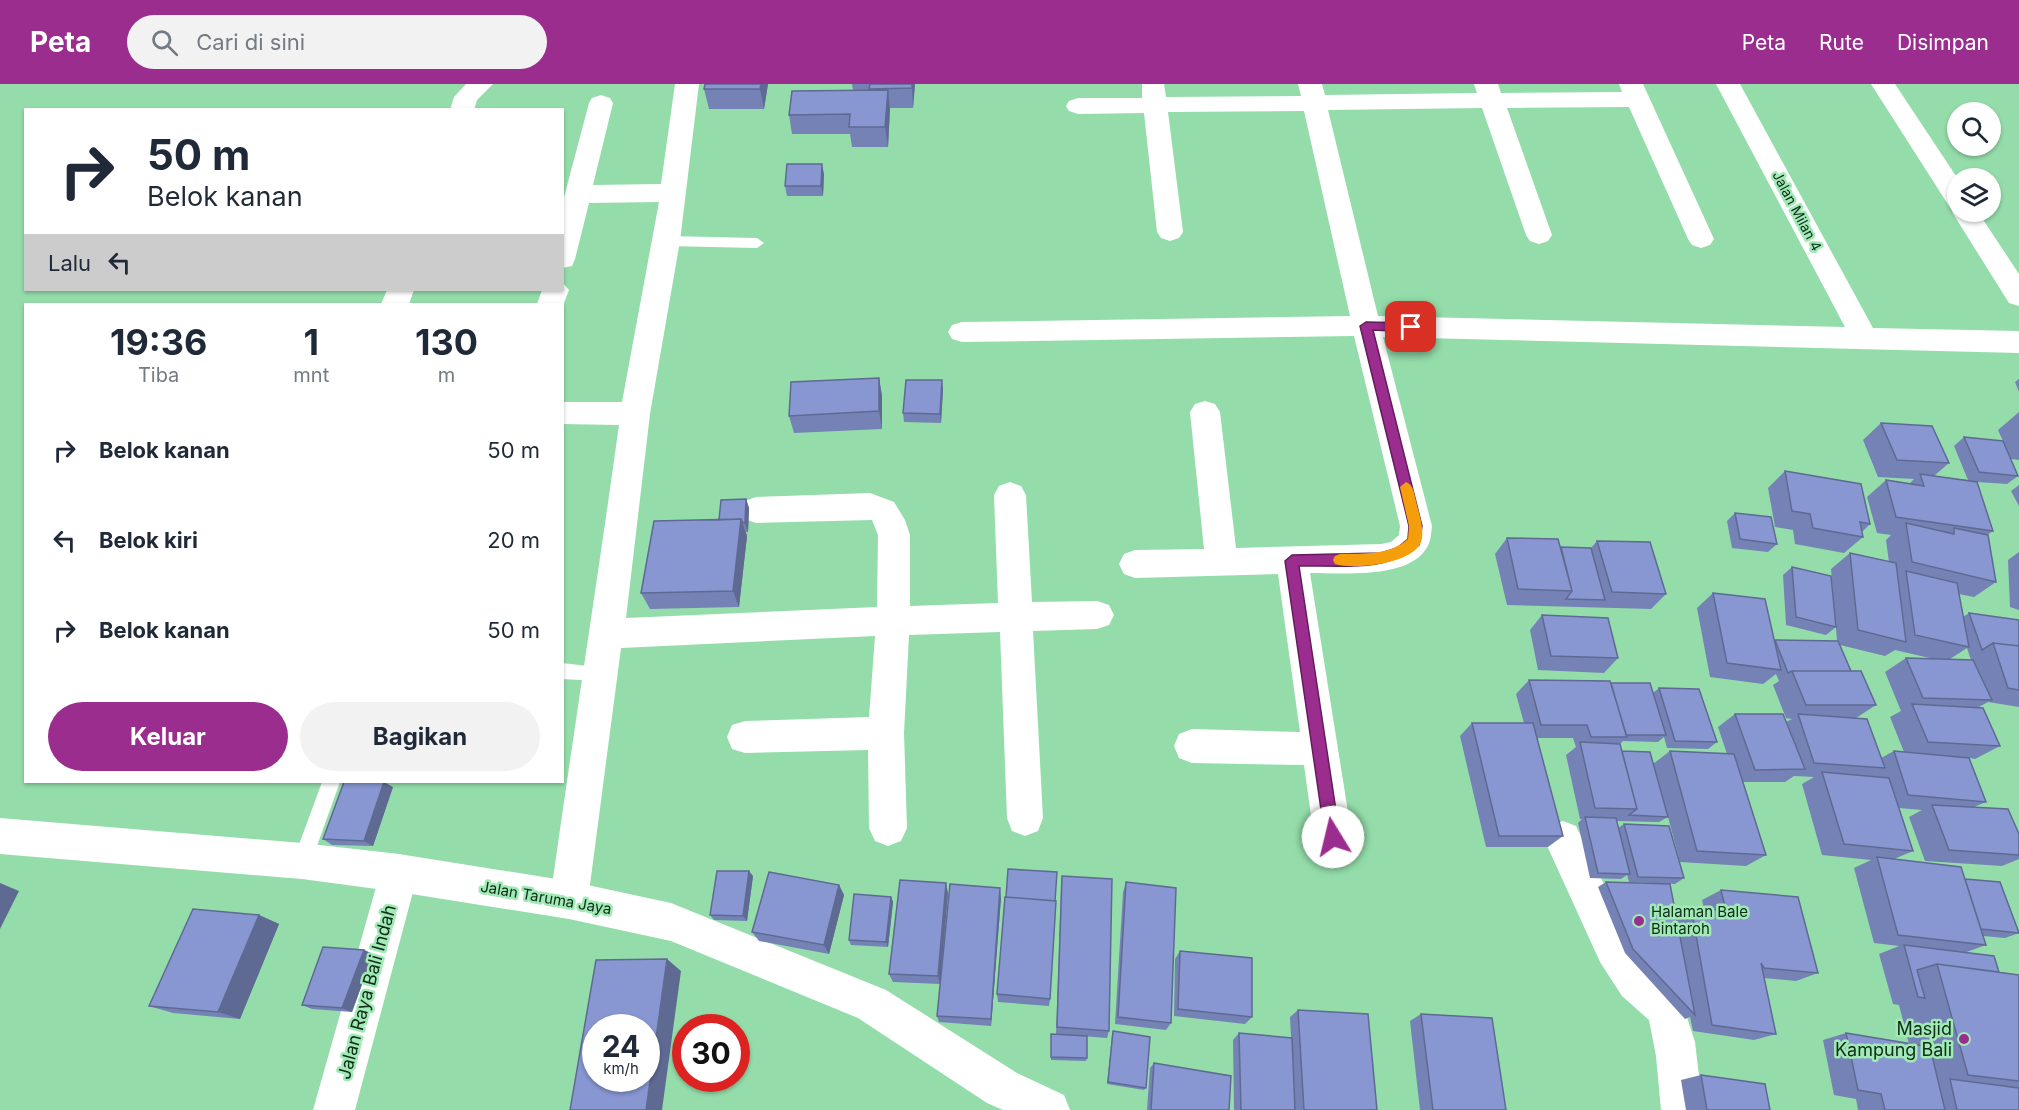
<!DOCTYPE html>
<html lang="id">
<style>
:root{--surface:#fff;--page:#f2f2f3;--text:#1f2937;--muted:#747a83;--accent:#9a2d8e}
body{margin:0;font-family:Inter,sans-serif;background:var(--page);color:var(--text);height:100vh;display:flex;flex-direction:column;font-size:22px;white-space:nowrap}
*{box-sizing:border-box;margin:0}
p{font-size:20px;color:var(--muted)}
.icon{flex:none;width:33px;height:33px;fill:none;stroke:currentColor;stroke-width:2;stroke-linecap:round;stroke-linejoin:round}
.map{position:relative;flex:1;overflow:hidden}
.side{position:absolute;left:24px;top:219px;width:540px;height:480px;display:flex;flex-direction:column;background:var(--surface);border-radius:0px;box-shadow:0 2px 4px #0004}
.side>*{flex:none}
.guide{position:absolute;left:24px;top:24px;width:540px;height:183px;border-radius:0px;box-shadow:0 2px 4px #0004;background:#fff;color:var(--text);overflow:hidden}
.controls{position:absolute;left:1947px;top:18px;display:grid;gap:12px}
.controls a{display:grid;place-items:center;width:54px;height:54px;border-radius:50%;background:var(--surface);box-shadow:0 2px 4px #0004;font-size:30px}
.speed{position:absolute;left:582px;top:930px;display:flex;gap:12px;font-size:30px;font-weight:700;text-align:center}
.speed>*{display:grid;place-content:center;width:78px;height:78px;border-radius:50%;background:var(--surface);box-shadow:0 2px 4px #0004;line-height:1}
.speed small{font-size:15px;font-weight:400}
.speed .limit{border:9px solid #d22;background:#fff;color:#111}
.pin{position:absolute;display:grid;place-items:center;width:51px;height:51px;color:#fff;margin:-26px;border-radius:12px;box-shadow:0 3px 9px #0006}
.me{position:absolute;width:66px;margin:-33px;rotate:351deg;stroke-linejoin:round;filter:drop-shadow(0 0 4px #0008)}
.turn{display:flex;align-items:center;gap:21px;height:126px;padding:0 24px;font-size:27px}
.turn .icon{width:78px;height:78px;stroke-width:2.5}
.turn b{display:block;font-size:42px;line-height:51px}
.then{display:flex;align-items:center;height:57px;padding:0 24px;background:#0003;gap:12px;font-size:22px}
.eta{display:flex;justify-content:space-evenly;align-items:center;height:102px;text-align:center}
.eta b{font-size:36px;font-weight:700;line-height:42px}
.primary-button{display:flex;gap:12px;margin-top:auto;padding:12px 24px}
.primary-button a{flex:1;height:69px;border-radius:36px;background:var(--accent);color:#fff;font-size:24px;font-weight:700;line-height:69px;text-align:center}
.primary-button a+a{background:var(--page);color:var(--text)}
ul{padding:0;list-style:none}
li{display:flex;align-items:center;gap:18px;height:90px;padding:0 24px}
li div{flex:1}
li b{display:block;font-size:22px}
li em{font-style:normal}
header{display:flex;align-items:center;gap:36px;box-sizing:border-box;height:84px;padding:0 30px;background:var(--accent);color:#fff}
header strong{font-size:28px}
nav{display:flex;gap:33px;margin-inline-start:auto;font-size:21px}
.search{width:420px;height:54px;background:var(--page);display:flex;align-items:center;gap:15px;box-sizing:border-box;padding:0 21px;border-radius:33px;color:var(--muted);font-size:22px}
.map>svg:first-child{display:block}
</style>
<header>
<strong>Peta</strong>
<div class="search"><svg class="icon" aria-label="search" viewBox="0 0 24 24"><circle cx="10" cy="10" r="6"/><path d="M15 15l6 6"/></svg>Cari di sini</div>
<nav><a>Peta</a><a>Rute</a><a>Disimpan</a></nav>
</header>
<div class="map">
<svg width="2019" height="1026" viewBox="0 0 2019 1026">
<rect width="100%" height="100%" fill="#94ddaa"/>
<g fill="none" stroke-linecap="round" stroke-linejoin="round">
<path fill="#fff" fill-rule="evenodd" d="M667,152L757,154L764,159L757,164L667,162L660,157Z
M562,579L605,584L608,589L605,594L599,597L562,595Z
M322,698H340L309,784L302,786L295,784L293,777Z"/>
<path fill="#fff" fill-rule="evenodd" d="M466,0H493L477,16L474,26H450L454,13Z
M675,0H699L680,157L650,330L626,534L877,523L878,451L872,436L756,439L745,435L740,426L745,417L756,413L870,409L894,418L905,436L910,451V522L998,519L994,411L999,402L1010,398L1021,402L1026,411L1032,518L1097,517L1109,521L1114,531L1109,541L1097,545L1033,547L1043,734L1038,747L1025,752L1012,747L1007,734L1000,548L909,551L904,649L907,744L901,757L888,762L875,757L869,744L868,666L745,669L732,665L727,653L732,641L745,637L869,633L875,552L621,564L588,816L583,830L569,835L555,830L550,816C572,658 597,500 619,341L562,340V318H622L659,118L589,119L575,175L572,182L562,184V121L589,19L592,14L601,11L610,14L613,19L593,101L661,100Z
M1142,0H1164L1166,13L1301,12L1298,0H1322L1325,11L1477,9L1474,0H1498L1501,9L1622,8L1619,0H1643L1714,155L1710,161L1701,164L1692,161L1688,155L1629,23L1507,24L1552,151L1548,157L1539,160L1530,157L1526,151L1482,24L1328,26L1378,232L1845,243L1716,0H1740L1873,244L2019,247V269L1383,253L1432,442C1431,450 1431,458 1426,465C1407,495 1342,489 1310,489L1352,753L1346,766L1333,771L1320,766L1314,753L1304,681L1192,679L1179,674L1174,662L1179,650L1192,645L1300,648L1278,490L1135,494L1124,490L1119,480L1124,470L1135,466L1204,465L1190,328L1195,320L1205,317L1215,320L1220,328L1236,464L1381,460L1391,458L1399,451L1400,442L1354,252L962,258L952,255L948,248L952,241L962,238L1350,232L1304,27L1168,28L1183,148L1179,154L1170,157L1161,154L1157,148L1144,29L1078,30L1069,27L1066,22L1069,17L1078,14H1142Z
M1871,0H1895L1958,95V128H1978L2019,190V222L2009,219L1952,128L1955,124L1949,122Z
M562,198L569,206L562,224V220H537L542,206H562Z
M387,206H414L409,220H381Z
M1563,737L1576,742L1628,850L1650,884L1675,904L1682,918L1695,958L1703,1026H1661L1656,972L1649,936L1622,912L1600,878L1544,755L1550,742Z
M399,770L412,776L418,789L355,1026H313L380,789L386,776Z"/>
<path fill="#fff" fill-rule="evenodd" d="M0,734L302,759L399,770L569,797L671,819L886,906L1017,989L1064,1011L1070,1026H1003L987,1019L858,934L671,857L569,835L399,808L302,795L0,770Z"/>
</g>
<path fill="#7582b5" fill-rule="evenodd" d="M705,0H768L764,25H709L704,5Z
M852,0H915L913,24H890L888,63H852L850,50H792L789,31L853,6Z
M824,90L823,112H787L785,102Z
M879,294L882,312V345L794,349L789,332Z
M2019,295V308L2015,298Z
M943,305L941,339L904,338L903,329Z
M2019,328V376L2011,375L2018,392L2007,400L1977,398L1993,447L1987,451L1996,498L1974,513L1959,510L1963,533L1969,529L2019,537V623L1988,618L1979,623L2000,662L1975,675L1969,674L1986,718L1974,723L2019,750V775L2002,782L1925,777L1909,733L1922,726L1899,724L1913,767L1894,775L1965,795L2019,849L2005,854L1983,852L1986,861L1964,869L1999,888L2019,891V1026H1858L1856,1015L1834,1011L1823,956L1846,949L1909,960L1899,921L1893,920L1879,870L1899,862L1874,859L1854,784L1871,776L1822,771L1802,700L1814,693L1794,692L1785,698H1743L1766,771L1746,782L1680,778L1668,733L1659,738L1616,737L1618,744L1624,740L1684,794L1675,800L1629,798L1627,791L1621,795L1590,794L1578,739L1582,735H1580L1566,671L1576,663L1573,654H1537L1563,752L1548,763H1486L1460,652L1472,639H1524L1516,610L1529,596L1611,599L1653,609L1659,604L1717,658L1708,665L1667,664L1664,653L1658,658L1623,657L1620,660L1622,667L1653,680L1670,667L1727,670L1718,643L1735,630L1786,638L1792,635L1786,634L1773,601L1779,597L1776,590L1763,600L1710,593L1697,524L1713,509L1774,557L1775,556L1837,557L1831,485L1850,469L1889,478L1886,456L1891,451L1877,449L1867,413L1886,396L1909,400L1914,395L1878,393L1863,356L1881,339L1949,379L1934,392L1968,396L1954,362L1964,353L2003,357L1998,346ZM1840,561L1885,572L1895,566L1934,575L1906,574L1885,588L1901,627L1890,633L1904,668L1894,667L1881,674L1856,634L1876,621L1851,587ZM1967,564L1971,576L1950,575Z
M1785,387L1870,440L1862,448L1863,453L1844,469L1795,460L1793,446L1775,443L1768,404Z
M2019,401V422L2011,407Z
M746,415L749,424L748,448H746L747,452L739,523L650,525L641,509Z
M1735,429L1777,460L1768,468L1732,464L1727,437Z
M1507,454L1561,463L1591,464L1597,457L1666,510L1651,525L1507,521L1495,470Z
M2019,468V526L2010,523L2008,476Z
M1792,483L1836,543L1826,551L1786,541L1783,491Z
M1542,531L1618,574L1604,589L1538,586L1530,546Z
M393,703L373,762L332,761L323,755Z
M753,792L747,837L714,836L710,831Z
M1062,792L1109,947L1107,954L1056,950L1061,802Z
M1126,798L1171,939L1166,946L1115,940L1123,808Z
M1606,798L1676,831L1691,823L1704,824L1702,816L1721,806L1818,889L1796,897L1764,894L1776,950L1754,956L1693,947L1690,933L1685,935L1625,869L1598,803Z
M839,801L844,811L829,870L759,857L752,848Z
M948,809L943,869L1001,814L991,942L939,938L937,932L940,900L893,898L889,890Z
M891,813L893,818L888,863L851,861L849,856Z
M259,831L279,840L240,935L173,929L149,922Z
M364,866L373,870L352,928L312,925L302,921Z
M1180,867L1252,933L1245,940L1174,932L1175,875Z
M997,910L1050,915L1049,922L998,918Z
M1298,926L1377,1026H1234L1233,956L1239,949L1291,954L1290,933Z
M1421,930L1506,1026H1420L1410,937Z
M1113,947L1146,1004L1144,1006L1107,1000L1112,951Z
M1051,950L1087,974L1086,977L1051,976Z
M1154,979L1229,1026H1147L1150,984Z
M1701,991L1770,1026H1686L1681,996Z"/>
<path fill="#5f6a93" d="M761,0H768L764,25L760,5Z
M912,0H915L913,24L912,4Z
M888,6L890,25L888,63L885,43Z
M822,80L824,90L823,112L821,102Z
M879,294L882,312V345L879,327Z
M942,296L943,305L941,339L940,330Z
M746,415L749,424L748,448L745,439Z
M741,435L747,452L739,523L733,507Z
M384,698L393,703L373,762L364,757Z
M749,787L753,792L747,837L743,832Z
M0,799L19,807L0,845Z
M946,799L948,809L940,900L938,892Z
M839,801L844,811L829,870L824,861Z
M1000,804L1001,814L991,942V935Z
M891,813L893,818L888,863L886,858Z
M259,831L279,840L240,935L218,928Z
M364,866L373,870L352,928L342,924Z
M667,875L681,887L662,1026H646Z"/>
<path fill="#8897d2" stroke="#5f6a93" stroke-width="1.5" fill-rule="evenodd" d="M705,0H761L760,5H704Z
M870,0H912V4L869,5Z
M888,6L885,43H849L850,30L789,31L792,7Z
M787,80H822L821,102H785Z
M879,294V327L789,332L791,298Z
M906,296H942L940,330L903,329Z
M1881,339L1932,342L1949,379L1897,376Z
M1964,353L2003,357L2018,392L1979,388Z
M1785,387L1861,400L1870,440L1860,438L1863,453L1813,444L1810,430L1792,427Z
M1920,390L1977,398L1993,447L1896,433L1886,396L1924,402Z
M746,415L745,439H743L741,435L719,436L721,416Z
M1735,429L1771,433L1777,460L1740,455Z
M741,435L733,507L641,509L654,437Z
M1906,439L1954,450V444L1988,451L1996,498L1912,478Z
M1507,454L1558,455L1572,507L1518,505Z
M1597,457L1650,458L1666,510L1612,508Z
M1561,463L1591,464L1605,516L1566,515L1572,507Z
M1850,469L1896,479L1906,558L1858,546Z
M1792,483L1831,492L1836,543L1796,533Z
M1906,487L1957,499L1969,563L1915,551Z
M1713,509L1765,515L1781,586L1727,579Z
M1969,529L2019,536V562L1993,559L1982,566Z
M1542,531L1608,534L1618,574L1551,572Z
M1775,556L1838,557L1851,587H1792L1788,589Z
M1993,559L2019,562V606L2008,604Z
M1906,574L1973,576L1992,616L1923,614Z
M1792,587H1861L1876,621H1806Z
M1529,596L1610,597L1627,653H1591L1587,641H1541Z
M1611,599H1650L1666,651H1626Z
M1659,604L1699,605L1717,658L1675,657Z
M1912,620L1983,624L2000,662L1928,658Z
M1735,630H1783L1805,685L1755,686Z
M1798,630L1867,635L1885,684L1814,679Z
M1472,639H1533L1563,752H1499Z
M1580,658L1620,660L1637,725L1595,724Z
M1622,667L1650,668L1668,733L1629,731L1637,725Z
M1670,667L1734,670L1766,771L1697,767Z
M1894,667L1969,674L1986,718L1908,711Z
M1822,688L1889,694L1913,767L1844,760Z
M344,698H384L364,757L323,755Z
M1932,721L2008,725L2019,750V771L1949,766Z
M1585,733L1616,734L1630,790L1598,789Z
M1624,740L1669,742L1684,794L1638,793Z
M1877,773L1961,783L1986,861L1898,851Z
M1008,785L1057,788L1055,817L1006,813Z
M717,787H749L743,832L710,831Z
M769,788L839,801L824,861L752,848Z
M1062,792L1112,795L1109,947L1057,943Z
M1965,795L2000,798L2019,849L1981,845Z
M900,796L946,799L938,892L889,890Z
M1126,798L1176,804L1171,939L1118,933Z
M1606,798L1670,800L1695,931L1633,865Z
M950,800L1000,804L991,935L937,932Z
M1721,806L1798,813L1818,889L1764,884L1761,879L1776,950L1712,941L1691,823L1726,827Z
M854,810L891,813L886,858L849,856Z
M1005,813L1056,817L1050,915L997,910Z
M193,825L259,831L218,928L149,922Z
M1904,861L1994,872L1999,888L1937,880L1917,886L1925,914L1918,913Z
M323,863L364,866L342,924L302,921Z
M1180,867L1252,874V933L1178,925Z
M667,875L646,1026H570L596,876ZM596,944H646V994H596Z
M1937,880L2019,891V997L1968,991Z
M1298,926L1368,930L1377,1026H1304Z
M1421,930L1492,934L1506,1026H1433Z
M1113,947L1150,953L1146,1004L1108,998Z
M1239,949L1292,954L1295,1026H1241Z
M1846,949L1930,963L1945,1026H1885L1881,1010L1858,1006Z
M1051,950L1087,952V974L1051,973Z
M1154,979L1231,992L1229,1026H1151Z
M1701,991L1765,1000L1770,1026H1707Z
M1950,995L2019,1004V1026H1957Z"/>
<path fill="#9a2d8e" stroke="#641d5c" stroke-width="1.5" d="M1366,238L1411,239L1417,243L1411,248L1373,246L1422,442L1419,461C1387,489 1339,481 1299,482L1340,753L1338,758L1333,760L1327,758L1325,753L1285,477L1292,471L1381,469L1397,464L1408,455L1409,442L1360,242Z"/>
<path fill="#f59e0b" d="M1406,398C1414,401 1414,410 1416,417C1419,430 1425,445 1421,458C1413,480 1354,486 1335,480L1333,476L1335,472L1340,470C1365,469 1388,472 1408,455L1409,442L1400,403Z"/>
<g fill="#9a2d8e" stroke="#a1eab6" stroke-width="2">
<circle cx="1639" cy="837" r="6"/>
<circle cx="1964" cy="955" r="6"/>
</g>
<g text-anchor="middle" stroke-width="5" stroke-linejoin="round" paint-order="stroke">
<g font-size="14" fill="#0e2c18" stroke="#a1eab6">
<text transform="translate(1797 127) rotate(62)" y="5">Jalan Milan 4</text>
</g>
<g font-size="15" fill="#0e2c18" stroke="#a1eab6">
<text transform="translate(546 814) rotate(10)" y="5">Jalan Taruma Jaya</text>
</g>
<g font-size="15" fill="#0e2c18" stroke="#a1eab6" text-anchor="start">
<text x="1651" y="833">Halaman Bale<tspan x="1651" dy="17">Bintaroh</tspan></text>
</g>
<g font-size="18" fill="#0e2c18" stroke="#a1eab6">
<text transform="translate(367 908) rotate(-75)" y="6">Jalan Raya Bali Indah</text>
</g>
<g font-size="18" fill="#0e2c18" stroke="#a1eab6" text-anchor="end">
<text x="1952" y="951">Masjid<tspan x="1952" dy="21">Kampung Bali</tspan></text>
</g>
</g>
</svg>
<div class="controls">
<a><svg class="icon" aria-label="search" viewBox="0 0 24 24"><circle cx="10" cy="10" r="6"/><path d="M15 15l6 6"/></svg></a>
<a><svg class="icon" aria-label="layers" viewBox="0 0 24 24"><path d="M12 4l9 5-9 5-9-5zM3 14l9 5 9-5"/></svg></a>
</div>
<div class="speed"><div>24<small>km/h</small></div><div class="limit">30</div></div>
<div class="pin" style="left:1411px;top:243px;background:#d93025"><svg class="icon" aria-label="arrive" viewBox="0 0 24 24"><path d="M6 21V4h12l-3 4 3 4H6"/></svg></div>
<svg class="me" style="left:1333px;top:753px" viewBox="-20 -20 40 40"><circle r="19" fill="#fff"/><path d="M0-13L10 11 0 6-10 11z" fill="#9a2d8e"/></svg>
<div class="guide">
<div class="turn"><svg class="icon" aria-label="right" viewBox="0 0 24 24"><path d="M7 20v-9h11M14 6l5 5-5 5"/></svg><div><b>50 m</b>Belok kanan</div></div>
<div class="then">Lalu<svg class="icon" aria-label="left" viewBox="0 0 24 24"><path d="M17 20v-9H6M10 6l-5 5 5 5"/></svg></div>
</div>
<section class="side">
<div class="eta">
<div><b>19:36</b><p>Tiba</p></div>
<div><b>1</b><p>mnt</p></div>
<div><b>130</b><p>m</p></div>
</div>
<ul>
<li><svg class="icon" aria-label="right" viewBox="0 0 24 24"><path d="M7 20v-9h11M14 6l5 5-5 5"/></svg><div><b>Belok kanan</b></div><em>50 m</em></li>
<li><svg class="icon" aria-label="left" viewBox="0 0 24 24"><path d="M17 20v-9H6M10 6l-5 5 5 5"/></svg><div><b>Belok kiri</b></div><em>20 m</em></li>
<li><svg class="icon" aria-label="right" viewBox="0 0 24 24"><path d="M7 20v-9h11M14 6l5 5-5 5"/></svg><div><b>Belok kanan</b></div><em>50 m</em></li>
</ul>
<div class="primary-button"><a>Keluar</a><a>Bagikan</a></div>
</section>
</div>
